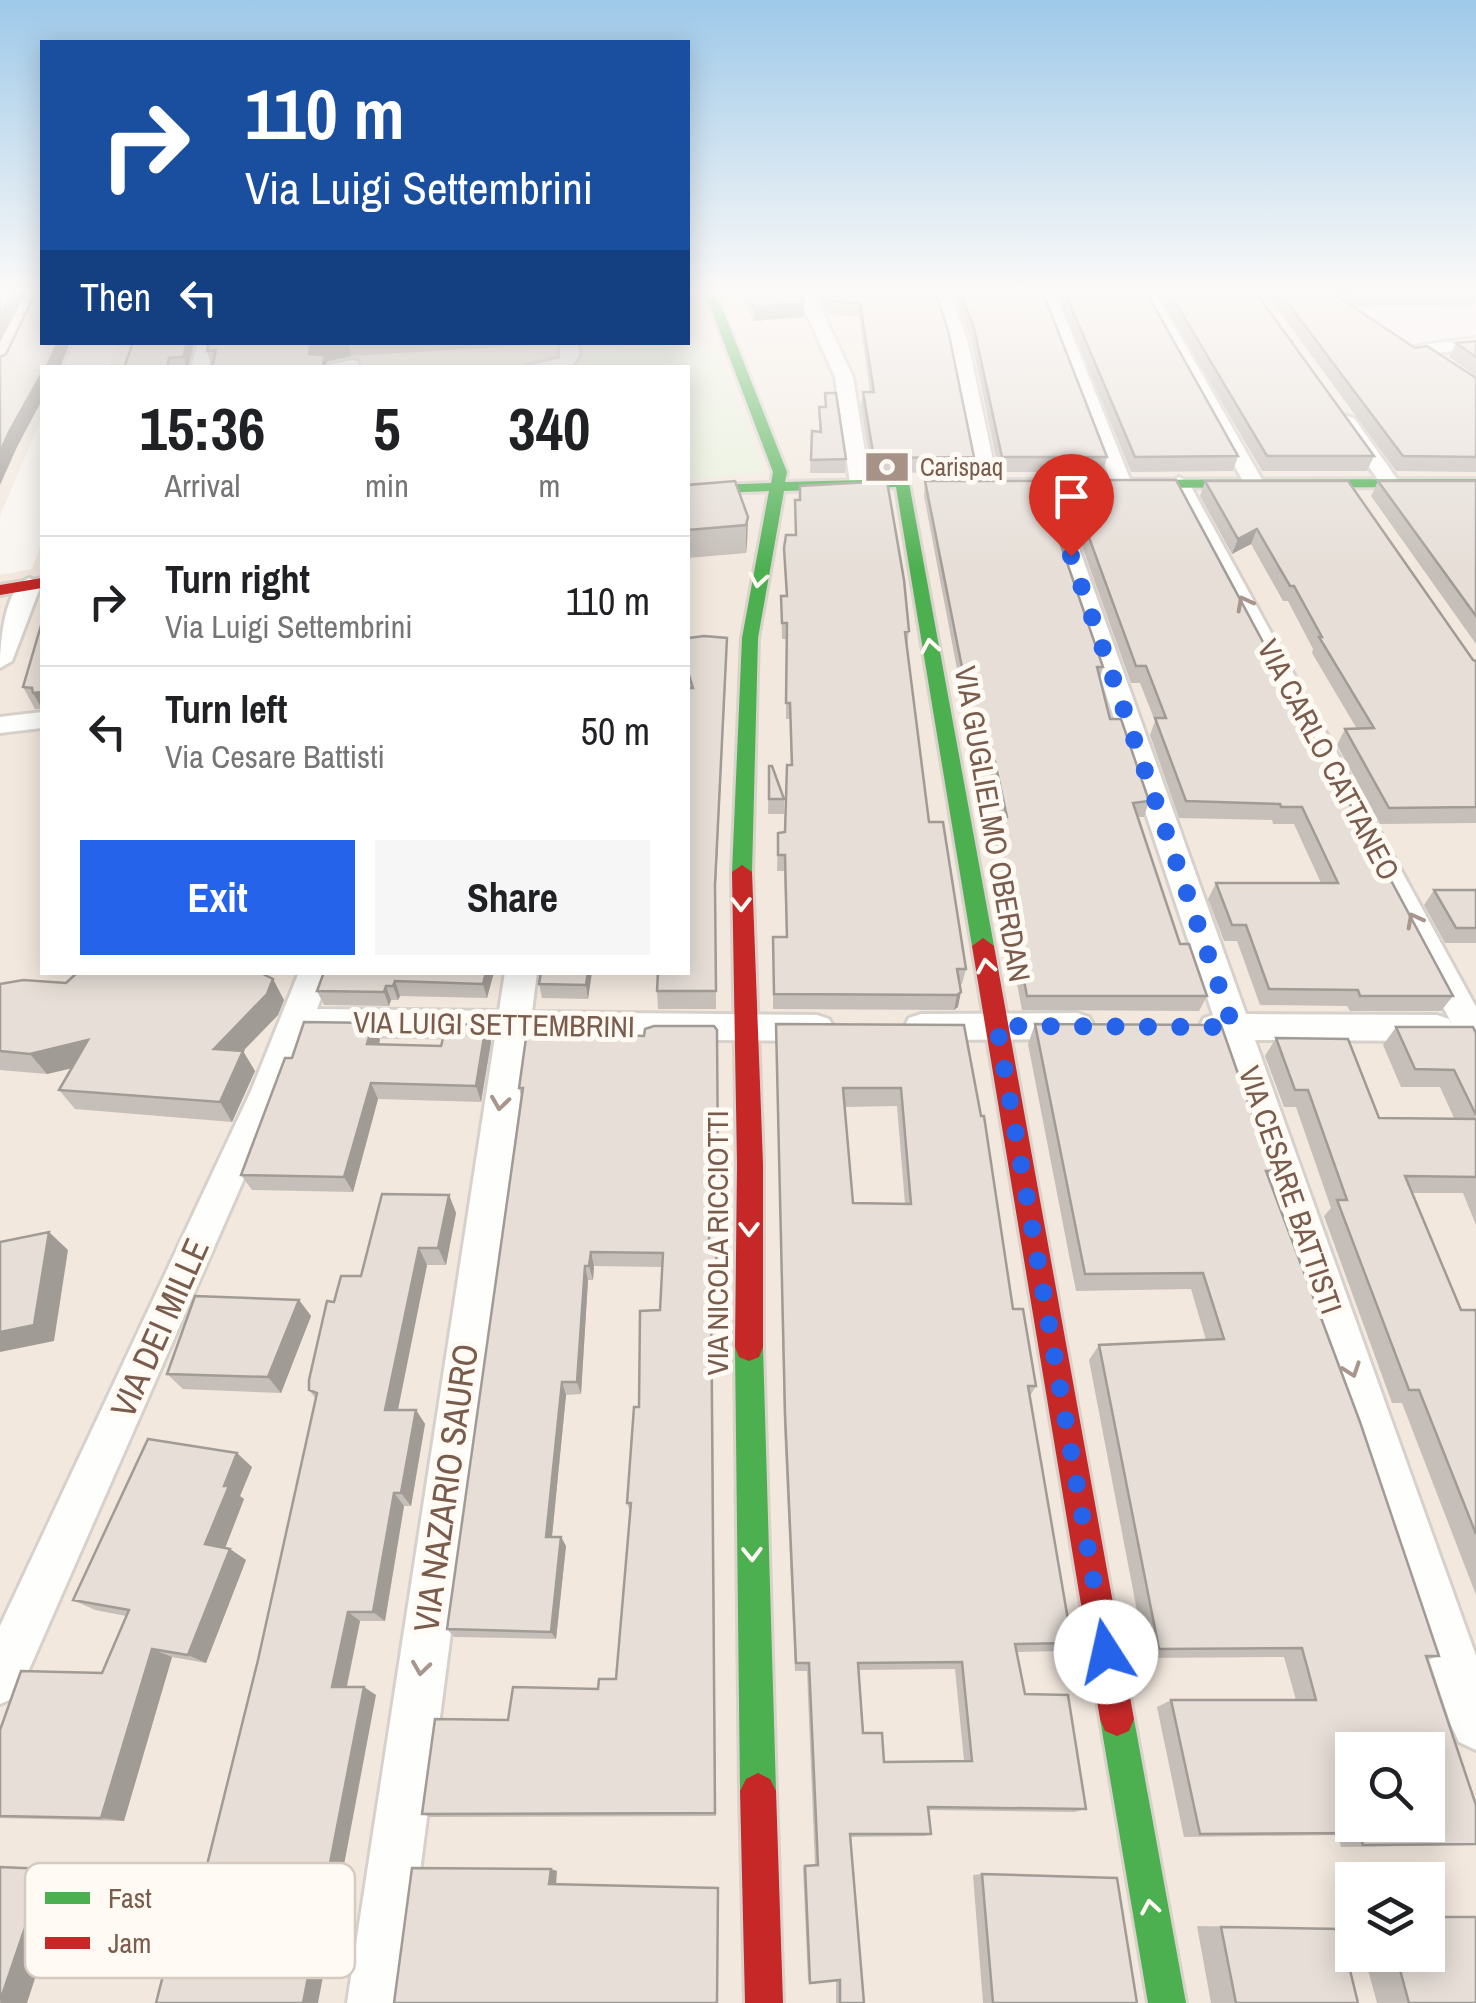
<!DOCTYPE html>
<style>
:root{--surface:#fff;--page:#f6f6f6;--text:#202124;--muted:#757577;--line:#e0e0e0;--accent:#2563eb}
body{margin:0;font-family:"Archivo Narrow",sans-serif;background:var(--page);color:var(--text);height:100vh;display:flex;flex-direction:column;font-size:38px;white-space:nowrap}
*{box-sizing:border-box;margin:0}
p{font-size:32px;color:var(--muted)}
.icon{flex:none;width:55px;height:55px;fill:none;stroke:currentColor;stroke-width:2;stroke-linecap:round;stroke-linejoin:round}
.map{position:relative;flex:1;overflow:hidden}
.side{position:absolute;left:40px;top:365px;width:650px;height:610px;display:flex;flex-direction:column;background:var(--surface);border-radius:0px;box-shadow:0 5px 25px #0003}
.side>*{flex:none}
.guide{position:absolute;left:40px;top:40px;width:650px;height:305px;border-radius:0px;box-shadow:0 5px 25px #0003;background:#1a4fa0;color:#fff;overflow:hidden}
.fabs{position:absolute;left:1335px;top:1732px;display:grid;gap:20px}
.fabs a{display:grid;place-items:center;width:110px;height:110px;border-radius:0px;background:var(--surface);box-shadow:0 5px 25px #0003;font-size:50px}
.pin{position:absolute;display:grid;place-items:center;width:85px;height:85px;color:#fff;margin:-102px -42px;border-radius:50% 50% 50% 0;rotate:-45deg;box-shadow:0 0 10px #0007}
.pin .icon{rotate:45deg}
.me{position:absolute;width:110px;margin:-55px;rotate:350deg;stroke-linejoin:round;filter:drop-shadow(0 0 8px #0008)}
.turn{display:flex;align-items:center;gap:35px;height:210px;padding:0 40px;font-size:45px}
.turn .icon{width:130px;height:130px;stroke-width:2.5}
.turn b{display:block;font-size:70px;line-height:85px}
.then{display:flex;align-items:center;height:95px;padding:0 40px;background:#0003;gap:20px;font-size:38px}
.eta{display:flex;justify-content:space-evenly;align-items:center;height:170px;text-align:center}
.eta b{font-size:60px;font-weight:800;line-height:70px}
.primary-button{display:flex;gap:20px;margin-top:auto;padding:20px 40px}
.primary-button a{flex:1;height:115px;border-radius:0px;background:var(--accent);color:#fff;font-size:40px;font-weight:800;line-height:115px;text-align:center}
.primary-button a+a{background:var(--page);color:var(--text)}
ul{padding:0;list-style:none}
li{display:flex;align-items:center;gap:30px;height:130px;padding:0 40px;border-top:2px solid var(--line)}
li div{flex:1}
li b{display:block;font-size:38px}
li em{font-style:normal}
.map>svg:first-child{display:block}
</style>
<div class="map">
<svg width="1476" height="2003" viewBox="0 0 1476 2003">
<rect width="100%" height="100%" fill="#f9f5f0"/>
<path fill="#f2e8de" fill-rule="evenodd" d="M0,290H42V342L74,343L64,367L42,368V417L0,516Z
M688,290H1476V2003H0V575L32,569L42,541V972H688V368L108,367L118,343L688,342ZM1352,1750H1428V1825H1352ZM1352,1880H1428V1955H1352Z"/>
<path fill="#f6eef6" d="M1314,290H1476V336L1412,343L1399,334L1377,336Z"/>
<path fill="#e7f0db" d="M715,344L765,473L688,479V368H582L581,364L588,352Z"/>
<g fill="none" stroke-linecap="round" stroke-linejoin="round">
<g stroke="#d7d1cb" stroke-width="6">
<path id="street" d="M796,290H812L853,377L870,483L867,487H853L850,483L835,377Z
M933,290H949L968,343L998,484L995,488L988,490L978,484L950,343Z
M1038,290H1054L1132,484L1129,488L1122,490L1112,484Z
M1138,290H1154L1264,483L1261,487H1247L1244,483Z
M29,303L37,308L35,311L0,315V305Z
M1476,338V348L1421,355L1412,350L1421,345Z
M198,342H215L209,368H191Z
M560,342H577L580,354L572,366L520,368L560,358Z
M352,360L358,361L359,368H316Z
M1347,416L1354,418L1397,479V487H1383L1338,422Z
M1179,477L1189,483L1476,1007V1051L1464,1047L1169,483Z
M1046,478L1056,484L1246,1014L1437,1015L1449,1019L1454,1028L1449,1037L1437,1041L1255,1040L1476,1656V1750L1459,1742L1451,1725L1222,1040L1204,1036L1199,1027L1204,1018L1213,1015L1036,484Z
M30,578L41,585L12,661L0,668C0,646 4,585 30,578Z
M42,712V728L0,733V717Z
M299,972H331L317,1009L499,1011L505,972H537L532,1012L817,1015L829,1019L834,1028L829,1037L817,1041L528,1038L403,2003H347L495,1037L307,1035L17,1697L0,1704V1626L251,1091Z
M1077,1013L1089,1017L1094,1026L1089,1035L1077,1039L921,1040L909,1036L904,1027L909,1018L921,1014Z"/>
</g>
<g stroke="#d9d2cb" stroke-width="6">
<path id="fast" d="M704,290H715L787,472L785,482L902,479L909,483L994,946L991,952H975L972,946L896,487L784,491L758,638L752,872L742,879L732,872L742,638L769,491L688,494V486L771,483L773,472Z
M1476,479V487L975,488L968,484L975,480Z
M749,1333L759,1337L763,1347L776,1791L770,1803L758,1809L746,1803L740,1791L735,1347L739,1337Z
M1117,1702L1129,1707L1134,1719L1186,2003H1148L1100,1719L1105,1707Z"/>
</g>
<g stroke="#d9d2cb" stroke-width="6">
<path id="jam" d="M42,578V588L0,595V585Z
M742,865L752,872L763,1164V1347L759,1357L749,1361L739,1357L735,1347L737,1164L732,872Z
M983,938L994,946L1134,1719L1129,1731L1117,1736L1105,1731L1100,1719L972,946Z
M758,1773L770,1779L776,1791L783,2003H745L740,1791L746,1779Z"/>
</g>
<use href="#street" fill="#fefefd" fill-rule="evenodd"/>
<use href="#fast" fill="#4caf50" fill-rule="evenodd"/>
<use href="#jam" fill="#c62828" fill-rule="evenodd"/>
</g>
<path fill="#c6bfb9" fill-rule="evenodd" d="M738,290H799L804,303V317L754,321Z
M816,290H935L974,457L972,472L872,473L861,406L863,392H870L859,316L828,315Z
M952,290H1042L1107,457L1103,472H999L972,342Z
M1056,290H1145L1238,456L1233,471L1131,472Z
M1156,290H1476V300L1474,305L1354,307L1415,348L1476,378V472L1396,471L1266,293H1257L1374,456L1367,471H1262Z
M1476,341V376L1449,357L1456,343Z
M133,342H193L188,368H124Z
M209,342H546V344L351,356L326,362L327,368H212L207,351Z
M825,393L846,459L845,473H810L812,431L819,432V407H825Z
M1068,480L1453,996L1441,1011H1350L1347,1006L1260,1005L1237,941H1224L1208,899L1216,883H1321L1294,824H1273L1272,820L1179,818L1150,735L1155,721L1140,683H1131L1064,496Z
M925,481L1103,667L1100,679L1110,719L1149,801L1144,817H1138L1180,944L1207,996L1199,1011L1022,1010L988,833L992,817H1000L988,763H975L924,496Z
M1205,481L1476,661V823L1380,824L1337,745L1345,729H1357L1312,653L1313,649L1288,601H1283L1251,544L1232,554L1200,496Z
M1378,481H1476V644L1371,496Z
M688,485L748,517L747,544L746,553L688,558Z
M800,486L909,631L907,647L929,822L966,969L962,984H960L958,1007L954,1010L773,1009V937H786L784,871H777L778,833L785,832L791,765L790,719H786V639H782L781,596H786L784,548L795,535Z
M42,622V709H35L23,687Z
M688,638L727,656L715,904L716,1009H658L657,991L688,972Z
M769,766L784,799V814H768Z
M1434,890H1476V943H1445L1424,905Z
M78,972H262L284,1000L278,1015L243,1051L255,1071L232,1122L75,1109L59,1090L71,1068L47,1074L0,1070V984L66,983Z
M324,972H494L487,998L400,996L398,1000H391L389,1006L324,1005L317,991Z
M592,972L588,999L542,998L539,984Z
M373,1023L380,1040L379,1044L441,1046L486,1025L491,1042L481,1102L378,1099L353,1192L252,1190L241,1175L292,1058Z
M776,1024L964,1025L1013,1309L1036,1386L1030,1396L1072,1643L1062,1651L1017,1652L1025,1694L1086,1809L1074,1812L929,1810L931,1834L925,1836L850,1837L864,2003H836V1981L810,1983L808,1980L803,1867L815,1865L807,1671H795L784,1427ZM897,1106L905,1204L853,1203L845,1107ZM955,1669L964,1761L884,1762L863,1733L858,1670Z
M1035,1024L1272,1171L1268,1176L1439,1656L1427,1660L1476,1805V1845L1341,1847L1338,1835L1184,1837L1157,1707L1171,1700H1296L1284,1657L1146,1658L1089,1360L1099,1345L1206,1340L1191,1289L1076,1291L1028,1044Z
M1396,1027L1476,1033V1225L1463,1193H1411L1461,1310L1476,1313V1595L1402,1403H1392L1324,1216L1331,1208L1296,1107H1284L1265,1056L1276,1038L1379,1118H1454L1440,1087H1401L1383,1045Z
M717,1030L719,1186H712L710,1240H717V1283H712L716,1816L431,1817L422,1814L508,1720L598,1689L616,1679L630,1513L627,1503L639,1407L660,1310L662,1267L594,1266L593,1280H588L581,1394L566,1395L552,1537H561L566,1546L556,1639L454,1637L447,1629L521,1096L519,1088L644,1036Z
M449,1195L456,1213L446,1265H427L398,1410H416L425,1424L411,1506H404L385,1621H360L347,1687L376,1695L206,1869L258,1660L316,1399L309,1390L334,1302Z
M299,1300L311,1316L281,1393L183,1389L167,1374Z
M252,1467L240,1496L244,1499L225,1548L230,1549L246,1560L206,1663L172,1657L124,1821L0,1818V1730L102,1673L126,1616L95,1610L73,1600Z
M982,1874L1137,2003H983L973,1875Z
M1197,1926L1340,1929L1358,2003H1211Z
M1364,1955H1428L1476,2003H1377Z"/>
<path fill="#a19b96" d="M14,290H28L0,342V316Z
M804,303V317L754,321V307Z
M58,342H70L60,368H46Z
M187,342L194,344L188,368H187L183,357Z
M332,342H348L351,356L326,362L327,368H323L309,354L310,347Z
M42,373V400L17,447L0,485V452L9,432Z
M748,517L747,544L746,553V525Z
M1257,529L1251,544L1232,554L1238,539Z
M727,638L715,904L716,1009L715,885Z
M42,692V709L33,693Z
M486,972H494L487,998L483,984Z
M588,972H592L588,999L586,985Z
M273,979L284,1000L278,1015L243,1051L255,1071L232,1122L220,1102L214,1049Z
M395,981L400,996L398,1000L393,986Z
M386,986L391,1000L389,1006L384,992Z
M961,992L958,1007L954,1010L957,995Z
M373,1023L380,1040L374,1060L367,1044Z
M486,1025L491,1042L481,1102L476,1086Z
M88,1040L103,1061L47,1074L30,1054Z
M371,1083L378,1099L353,1192L344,1177Z
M449,1195L456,1213L446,1265L438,1248Z
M49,1232L68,1250L54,1341L0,1352V1332Z
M419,1248L427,1265L395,1424L385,1410Z
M591,1252L594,1266L593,1280L589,1266Z
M585,1266L588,1280L581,1394L577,1382Z
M299,1300L311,1316L281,1393L268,1377Z
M562,1382L566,1395L551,1546L546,1537Z
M416,1410L425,1424L411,1506L401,1493Z
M237,1453L252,1467L240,1496L244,1499L222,1556L205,1544L224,1486Z
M394,1493L404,1506L385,1621L373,1612Z
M561,1537L566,1546L556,1639L551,1632Z
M230,1549L246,1560L206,1663L188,1655Z
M348,1612L360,1621L345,1694L332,1687Z
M152,1649L172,1657L124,1821L101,1818Z
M364,1687L376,1695L318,2003H303Z
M45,1869L70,1871L27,2003H0Z
M551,1869L557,1871L556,1885L549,1884Z"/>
<path fill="#e6ded7" stroke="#a19b96" stroke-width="2.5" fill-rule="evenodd" d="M0,290H14L0,316Z
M37,290H42V342H58L46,368H42V373L9,432L0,452V357L6,354Z
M745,290H799L804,303L754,307Z
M823,290H935L948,330L974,457L874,458L863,392H874L860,303L828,301Z
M959,290H1042L1107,457H1002L974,328Z
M1064,290H1145L1238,456L1135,457Z
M1168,290H1254L1374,456H1267Z
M1278,290H1476L1334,294L1415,348L1427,346L1476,378V457L1403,456Z
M1476,341V357L1456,343Z
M133,342H187L183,357L169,358L167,368H124Z
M209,342H332L310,347L309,354L324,355L323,368H212L216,350L207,351Z
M825,393H836L846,459L811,460L812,431L821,432L819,407H826Z
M1068,480H1176L1453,996H1360L1358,990L1269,989L1246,925H1232L1216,883H1338L1302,807H1281L1280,804L1186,801L1155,718H1166L1146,666H1136Z
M735,481L748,517L746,525L688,530V485Z
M887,481L904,580L909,631L905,632L929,822H943L966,969H957L961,992L957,995L774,994L773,937H787L785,855H778V833L785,832L787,765H792L790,703H786L787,623H782L781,596H787L784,548L786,535H796L795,500H800V486Z
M925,481H1039L1103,667H1097L1110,719H1121L1149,801L1133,803L1180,944H1189L1207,996H1027L992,817H1007L992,748H978Z
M1205,481H1348L1473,660L1476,661V807L1389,808L1345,729L1374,728L1319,637H1322L1294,586H1290L1257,529L1238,539Z
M1378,481H1476V616Z
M42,622V692L33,693L32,688L23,687Z
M704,636L727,638L715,885L716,991H657L658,972H688V688H693L688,672V638Z
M769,766H772L784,799H769Z
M1434,890H1476V928H1456Z
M78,972H259L273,979L267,994L214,1049L243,1051L220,1102L59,1090L88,1040L30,1054L0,1051V984L23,980L66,983Z
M324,972H486L483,984L395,981L393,986H386L384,992L317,991Z
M541,972H588L586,985L539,984Z
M304,1022L373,1023L367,1044L441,1046L447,1024L486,1025L476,1086L371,1083L344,1177L241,1175L285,1058H292Z
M776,1024L964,1025L981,1116H984L1013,1309H1023L1036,1386H1028L1072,1643L1015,1644L1025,1694L1068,1695L1086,1809L928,1807L931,1834H850L864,2003H840V1980L810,1983L805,1866L818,1865L809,1663H796L785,1413ZM843,1088H901L911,1204L853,1203ZM962,1662L972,1761L884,1762L882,1733H863L858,1663Z
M1035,1024L1221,1025L1272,1171H1266L1360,1422L1439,1656H1426L1476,1805V1844L1363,1845L1359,1833L1200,1834L1171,1700H1316L1302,1648L1159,1649L1099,1345L1224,1339L1203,1273L1085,1274ZM1352,1750H1428V1825H1352Z
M654,1026H714L717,1030L718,1171H711L709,1240H717L716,1270L711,1269L715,1813L422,1814L435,1719L508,1720L513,1687L598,1689L599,1679H616L631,1503H627L634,1407H639L640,1311L660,1310L663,1253L591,1252L589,1266H585L577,1382H562L546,1537H561L551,1632L447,1629L523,1088H519L527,1031L644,1036L645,1029Z
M1396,1027H1473L1476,1033V1115L1454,1070L1415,1069Z
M1276,1038L1348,1039L1379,1118L1476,1119V1177L1405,1176L1461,1310H1475L1476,1313V1534L1419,1390H1409L1337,1200H1347L1308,1090H1295Z
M382,1194L449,1195L438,1248H419L385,1410H416L401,1493H394L373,1612H348L332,1687H364L303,2003H156L190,1869H206L258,1660L317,1393L309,1390V1380L327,1301L334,1302L341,1276H361Z
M49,1232L34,1325L0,1332V1242Z
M195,1296L299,1300L268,1377L167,1374Z
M148,1439L237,1453L224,1486H229L205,1544L230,1549L188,1655L152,1649L101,1818L0,1816V1730L21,1671L102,1673L129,1610L73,1600Z
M0,1867L45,1869L0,2001Z
M412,1868L551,1869L549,1884L718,1888L717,2003H394Z
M982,1874L1117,1878L1137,2003H993Z
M1428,1917H1476V2003H1409L1396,1955H1428Z
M1221,1927L1340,1929L1358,2003H1236Z"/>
<defs><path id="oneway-chevron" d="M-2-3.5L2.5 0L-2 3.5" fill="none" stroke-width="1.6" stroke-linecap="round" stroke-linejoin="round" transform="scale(2.5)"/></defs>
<g stroke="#fffaf3">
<use href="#oneway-chevron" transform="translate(758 580) rotate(100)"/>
<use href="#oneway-chevron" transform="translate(930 646) rotate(-100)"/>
<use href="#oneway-chevron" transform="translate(741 904) rotate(90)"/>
<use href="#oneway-chevron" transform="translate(986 966) rotate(-100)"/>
<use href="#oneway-chevron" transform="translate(749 1229) rotate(90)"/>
<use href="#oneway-chevron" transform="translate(752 1554) rotate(89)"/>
<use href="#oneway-chevron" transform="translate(1150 1907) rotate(-100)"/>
</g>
<g stroke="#a8958b">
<use href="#oneway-chevron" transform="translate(1244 603) rotate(-118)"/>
<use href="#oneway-chevron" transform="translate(1414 920) rotate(-118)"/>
<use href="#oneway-chevron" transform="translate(500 1103) rotate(98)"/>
<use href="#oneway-chevron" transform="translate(1352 1370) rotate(71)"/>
<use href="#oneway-chevron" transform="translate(421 1668) rotate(98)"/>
</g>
<linearGradient id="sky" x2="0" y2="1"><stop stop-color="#9ec9e9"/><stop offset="0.51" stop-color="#fcfaf8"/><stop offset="1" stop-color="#fcfaf8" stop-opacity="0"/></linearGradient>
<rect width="1476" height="571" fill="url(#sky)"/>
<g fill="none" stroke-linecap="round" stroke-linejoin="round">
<path stroke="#2563eb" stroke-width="18" stroke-dasharray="0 32.4" d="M1071,556L1233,1027L997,1026L1106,1652"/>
</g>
<defs>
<g id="bank-bare" transform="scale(3.45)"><path d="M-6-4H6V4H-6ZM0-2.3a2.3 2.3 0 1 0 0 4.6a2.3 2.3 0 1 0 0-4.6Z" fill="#a69286" stroke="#fffaf3" stroke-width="2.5" paint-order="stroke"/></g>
</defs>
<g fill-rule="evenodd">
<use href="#bank-bare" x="887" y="467"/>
</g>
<g text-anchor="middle" stroke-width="10" stroke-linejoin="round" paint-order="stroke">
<g font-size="25" fill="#7a5c4d" stroke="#fffaf3" text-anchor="start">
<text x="920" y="476">Carispaq</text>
</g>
<g font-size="30" fill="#7a5c4d" stroke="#fffaf3">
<text transform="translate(1328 760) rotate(62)" y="10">VIA CARLO CATTANEO</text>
<text transform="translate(992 824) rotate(80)" y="10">VIA GUGLIELMO OBERDAN</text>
<text transform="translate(494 1025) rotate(1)" y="10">VIA LUIGI SETTEMBRINI</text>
<text transform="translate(1290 1190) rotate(71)" y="10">VIA CESARE BATTISTI</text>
<text transform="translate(718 1243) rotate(-90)" y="10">VIA NICOLA RICCIOTTI</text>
</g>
<g font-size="35" fill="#7a5c4d" stroke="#fffaf3">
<text transform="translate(160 1328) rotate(-66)" y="12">VIA DEI MILLE</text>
<text transform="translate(446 1488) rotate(-82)" y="12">VIA NAZARIO SAURO</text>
</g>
</g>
<rect x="25" y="1863" width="330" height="115" rx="15" fill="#fffaf3" stroke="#d7cbc1" stroke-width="2.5"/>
<rect x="45" y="1892" width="45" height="12" fill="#4caf50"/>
<rect x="45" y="1937" width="45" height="12" fill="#c62828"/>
<g font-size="28" fill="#7a5c4d">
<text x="108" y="1908">Fast</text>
<text x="108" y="1953">Jam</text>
</g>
</svg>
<div class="fabs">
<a><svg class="icon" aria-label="search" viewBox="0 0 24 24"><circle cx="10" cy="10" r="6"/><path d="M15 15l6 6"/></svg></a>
<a><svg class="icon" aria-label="layers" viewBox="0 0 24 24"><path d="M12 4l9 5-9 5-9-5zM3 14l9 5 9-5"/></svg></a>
</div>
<div class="pin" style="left:1071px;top:556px;background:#d93025"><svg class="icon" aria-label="arrive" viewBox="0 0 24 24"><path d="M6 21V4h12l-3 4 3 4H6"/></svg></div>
<svg class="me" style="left:1106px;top:1652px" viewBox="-20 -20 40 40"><circle r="19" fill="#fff"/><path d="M0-13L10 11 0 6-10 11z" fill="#2563eb"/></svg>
<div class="guide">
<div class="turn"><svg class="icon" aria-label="right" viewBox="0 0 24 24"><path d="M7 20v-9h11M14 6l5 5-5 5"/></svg><div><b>110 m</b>Via Luigi Settembrini</div></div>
<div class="then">Then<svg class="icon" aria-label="left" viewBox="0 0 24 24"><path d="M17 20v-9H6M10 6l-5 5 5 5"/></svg></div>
</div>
<section class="side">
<div class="eta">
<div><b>15:36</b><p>Arrival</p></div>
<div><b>5</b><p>min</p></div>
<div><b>340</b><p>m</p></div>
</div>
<ul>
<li><svg class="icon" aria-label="right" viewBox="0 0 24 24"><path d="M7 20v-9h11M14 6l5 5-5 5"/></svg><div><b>Turn right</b><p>Via Luigi Settembrini</p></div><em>110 m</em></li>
<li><svg class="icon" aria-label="left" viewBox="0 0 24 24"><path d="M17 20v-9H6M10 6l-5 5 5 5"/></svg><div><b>Turn left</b><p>Via Cesare Battisti</p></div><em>50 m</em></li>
</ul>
<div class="primary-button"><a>Exit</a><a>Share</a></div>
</section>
</div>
